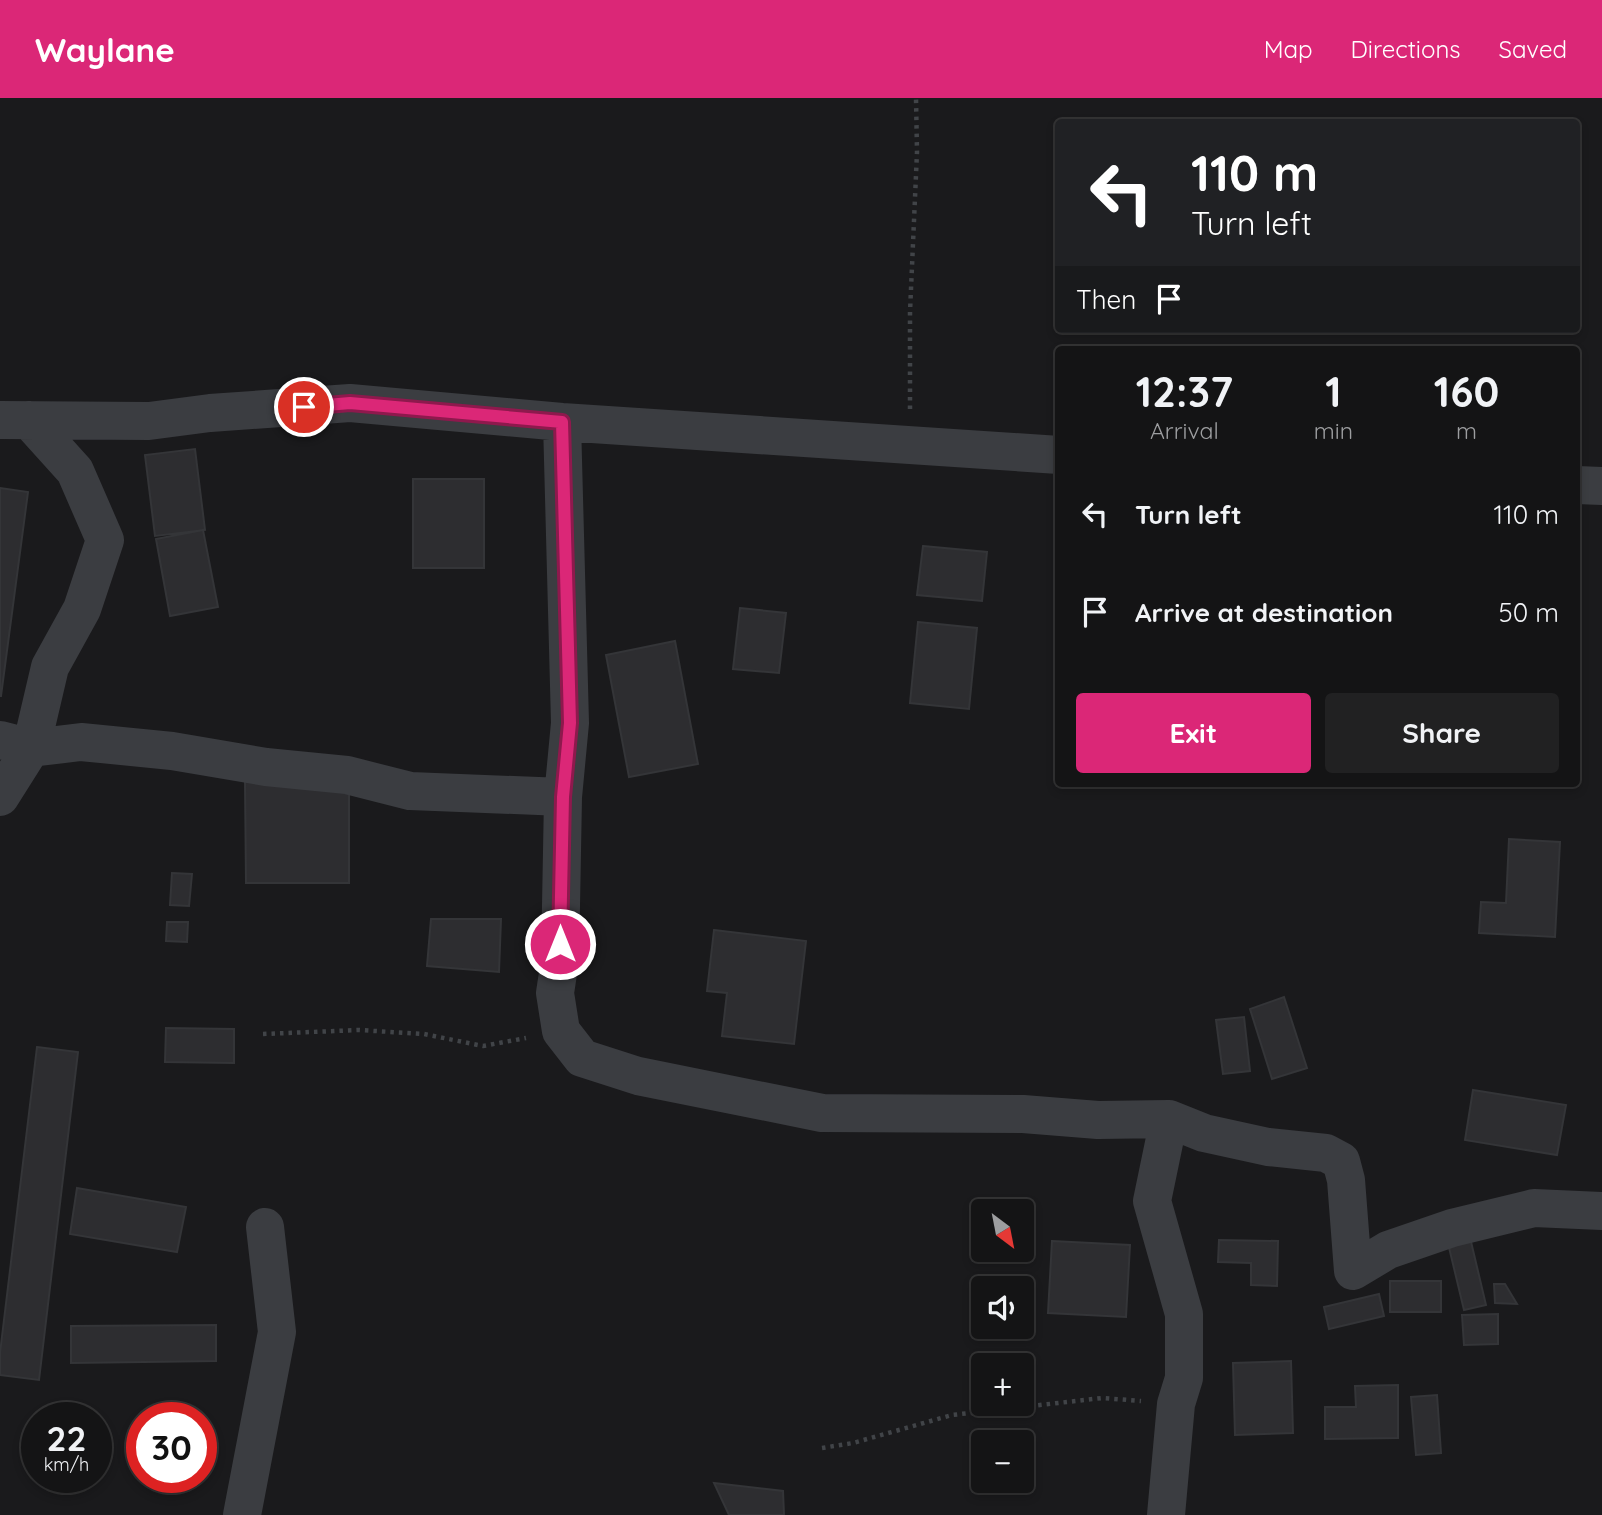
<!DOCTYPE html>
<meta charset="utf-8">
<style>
:root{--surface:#141415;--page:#212122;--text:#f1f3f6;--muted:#9d9ea0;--line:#333334;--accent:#db2777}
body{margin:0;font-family:Quicksand,sans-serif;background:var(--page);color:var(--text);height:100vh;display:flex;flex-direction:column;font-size:26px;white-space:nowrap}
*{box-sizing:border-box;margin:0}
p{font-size:23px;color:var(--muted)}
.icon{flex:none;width:38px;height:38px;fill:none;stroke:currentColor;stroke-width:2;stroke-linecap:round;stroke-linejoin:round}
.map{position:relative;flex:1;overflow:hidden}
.drawer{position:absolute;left:1055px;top:248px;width:525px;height:441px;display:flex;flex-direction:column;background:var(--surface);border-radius:7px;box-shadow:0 4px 10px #0003,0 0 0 2px var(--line)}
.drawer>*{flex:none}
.hud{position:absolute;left:1055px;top:21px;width:525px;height:214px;border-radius:7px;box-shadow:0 4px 10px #0003,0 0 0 2px var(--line);background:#202124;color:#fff;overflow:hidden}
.needle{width:46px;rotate:148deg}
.controls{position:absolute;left:971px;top:1101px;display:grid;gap:14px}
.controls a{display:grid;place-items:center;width:63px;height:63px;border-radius:7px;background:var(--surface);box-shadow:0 4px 10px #0003,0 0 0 2px var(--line);font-size:35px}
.speed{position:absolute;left:21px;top:1304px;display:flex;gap:14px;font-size:35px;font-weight:700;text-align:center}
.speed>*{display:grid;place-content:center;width:91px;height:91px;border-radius:50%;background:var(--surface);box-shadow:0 4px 10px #0003,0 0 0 2px var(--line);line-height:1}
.speed small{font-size:18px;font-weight:400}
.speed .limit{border:10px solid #d22;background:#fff;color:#111}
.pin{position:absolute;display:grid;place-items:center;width:60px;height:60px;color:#fff;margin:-30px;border:4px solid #fff;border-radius:50%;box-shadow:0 2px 7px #0007}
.me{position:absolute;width:77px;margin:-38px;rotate:0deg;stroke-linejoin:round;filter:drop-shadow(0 0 5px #0008)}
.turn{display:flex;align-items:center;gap:24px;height:147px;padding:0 21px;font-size:32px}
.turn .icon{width:91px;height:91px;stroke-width:2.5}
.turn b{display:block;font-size:49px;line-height:60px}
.then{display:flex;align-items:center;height:66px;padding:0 21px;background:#0003;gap:14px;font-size:26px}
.eta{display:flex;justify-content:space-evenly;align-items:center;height:119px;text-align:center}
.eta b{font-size:42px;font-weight:800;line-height:49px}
.action{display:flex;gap:14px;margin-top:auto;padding:14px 21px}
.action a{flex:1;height:80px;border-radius:7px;background:var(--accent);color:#fff;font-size:28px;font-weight:800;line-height:80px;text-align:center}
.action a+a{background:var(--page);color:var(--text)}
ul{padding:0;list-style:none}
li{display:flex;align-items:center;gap:21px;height:98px;padding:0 21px}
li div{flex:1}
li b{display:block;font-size:26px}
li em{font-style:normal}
header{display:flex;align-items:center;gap:42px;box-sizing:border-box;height:98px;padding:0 35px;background:var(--accent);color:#fff}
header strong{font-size:33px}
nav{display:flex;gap:38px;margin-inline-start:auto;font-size:24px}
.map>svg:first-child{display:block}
</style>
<header>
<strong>Waylane</strong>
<nav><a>Map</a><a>Directions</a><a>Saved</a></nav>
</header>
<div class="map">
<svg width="1602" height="1417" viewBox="0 0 1602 1417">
<rect width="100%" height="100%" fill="#1a1a1c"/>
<path fill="#2d2d30" stroke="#343538" stroke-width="2" d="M195,351L205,432L155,438L145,357Z
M413,381H484V470H413Z
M0,390L28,394L1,598H0Z
M203,432L218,509L170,518L156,441Z
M923,448L987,454L982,503L917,497Z
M740,510L786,515L779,575L733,571Z
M918,524L977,530L969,611L910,605Z
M675,543L698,666L629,679L606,557Z
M349,683V785H246L245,684Z
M1509,741L1560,744L1555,839L1479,835L1481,804L1506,805Z
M172,775L192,776L189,808L170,807Z
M431,821H501L499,874L427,868Z
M167,824H188L187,844L166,843Z
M714,832L806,843L794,946L722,938L727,895L707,893Z
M1284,899L1307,970L1272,981L1250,911Z
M1244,919L1250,973L1223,976L1216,922Z
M166,930L234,931V965L165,964Z
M37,949L78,954L39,1282L0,1277V1255Z
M1473,992L1566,1007L1557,1057L1465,1042Z
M77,1090L186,1109L177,1154L70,1136Z
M1468,1131L1486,1207L1464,1212L1446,1137Z
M1219,1142L1278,1143L1277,1188L1251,1187V1165L1218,1164Z
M1052,1143L1130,1147L1126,1219L1048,1215Z
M1390,1183H1441V1214H1390Z
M1494,1186H1505L1517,1206L1495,1205Z
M1379,1196L1384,1218L1329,1231L1324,1209Z
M1498,1216V1246L1464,1247L1462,1217Z
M216,1227V1263L71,1265V1228Z
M1291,1263L1293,1335L1235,1337L1233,1265Z
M1398,1287V1340L1325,1341V1309H1356L1355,1288Z
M1437,1297L1441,1355L1416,1357L1411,1299Z
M714,1385L783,1393L784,1417H729Z"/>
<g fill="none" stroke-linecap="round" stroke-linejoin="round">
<path stroke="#414448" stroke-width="4.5" stroke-dasharray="3.5 5" stroke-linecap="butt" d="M910,311V214L917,54L916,0
M263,936L359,932L424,936L483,948L526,940
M822,1350L853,1345L952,1317L1102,1300L1141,1303"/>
<path stroke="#3b3d41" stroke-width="38" d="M0,322L149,323L210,315L350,305L562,324L1059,357
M562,324L570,625L563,699L560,862L555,895L561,933L582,960L638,978L822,1015L1023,1016L1098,1022L1169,1021L1204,1035L1268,1049L1326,1055L1341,1063L1346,1082L1353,1173L1388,1152L1452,1130L1534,1110L1602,1113
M1577,387L1602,388
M0,642L31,650L50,569L82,511L105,442L75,373L29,322
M0,699L31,650L81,644L172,653L266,669L347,677L410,693L563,699
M242,1417L277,1234L265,1129
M1166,1417L1176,1306L1184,1280V1216L1152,1103L1169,1021"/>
</g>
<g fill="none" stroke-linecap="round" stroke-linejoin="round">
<g stroke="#8e194d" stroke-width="18">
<path id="route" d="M304,309L350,305L562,324L570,625L563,699L560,846"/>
</g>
<use href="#route" stroke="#db2777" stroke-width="12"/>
</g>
</svg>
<div class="controls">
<a><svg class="needle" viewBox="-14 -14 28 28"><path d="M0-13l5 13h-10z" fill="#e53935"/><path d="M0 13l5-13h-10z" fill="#9d9ea0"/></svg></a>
<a><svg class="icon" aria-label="sound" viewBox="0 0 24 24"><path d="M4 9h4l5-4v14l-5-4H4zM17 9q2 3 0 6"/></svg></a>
<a>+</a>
<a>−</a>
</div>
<div class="speed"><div>22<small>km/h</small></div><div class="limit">30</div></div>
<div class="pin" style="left:304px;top:309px;background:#d93025"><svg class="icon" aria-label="arrive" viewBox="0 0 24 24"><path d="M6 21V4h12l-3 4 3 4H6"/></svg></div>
<svg class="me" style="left:560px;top:846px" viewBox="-20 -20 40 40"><circle r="17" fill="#db2777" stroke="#fff" stroke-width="3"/><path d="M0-11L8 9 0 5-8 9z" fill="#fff"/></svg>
<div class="hud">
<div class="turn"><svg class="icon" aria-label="left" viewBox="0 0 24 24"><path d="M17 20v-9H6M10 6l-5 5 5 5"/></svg><div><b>110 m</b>Turn left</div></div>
<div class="then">Then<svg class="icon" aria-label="arrive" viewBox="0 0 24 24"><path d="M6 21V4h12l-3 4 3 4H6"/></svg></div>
</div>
<section class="drawer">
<div class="eta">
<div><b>12:37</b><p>Arrival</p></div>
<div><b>1</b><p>min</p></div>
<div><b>160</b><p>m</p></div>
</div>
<ul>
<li><svg class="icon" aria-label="left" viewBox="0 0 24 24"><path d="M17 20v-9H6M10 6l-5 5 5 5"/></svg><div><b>Turn left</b></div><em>110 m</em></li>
<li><svg class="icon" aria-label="arrive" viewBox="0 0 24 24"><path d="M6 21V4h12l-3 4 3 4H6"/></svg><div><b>Arrive at destination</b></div><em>50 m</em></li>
</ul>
<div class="action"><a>Exit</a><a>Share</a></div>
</section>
</div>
